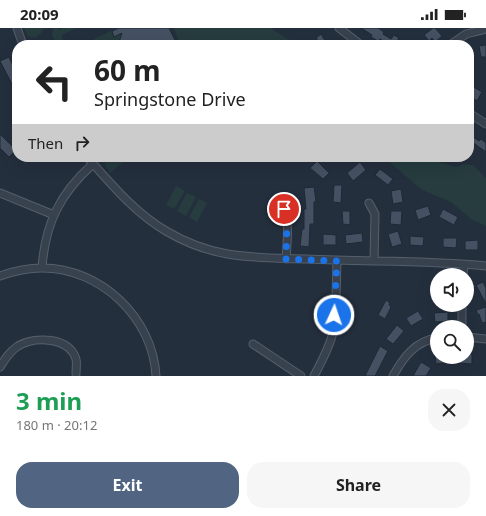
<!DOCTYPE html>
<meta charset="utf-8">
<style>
:root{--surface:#fff;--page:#f6f6f6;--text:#222;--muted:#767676;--accent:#516482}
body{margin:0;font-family:"Noto Sans",sans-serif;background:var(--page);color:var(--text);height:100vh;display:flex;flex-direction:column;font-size:15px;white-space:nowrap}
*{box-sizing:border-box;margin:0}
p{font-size:13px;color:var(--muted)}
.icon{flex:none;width:22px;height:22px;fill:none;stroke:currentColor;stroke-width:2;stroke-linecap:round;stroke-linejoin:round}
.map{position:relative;height:348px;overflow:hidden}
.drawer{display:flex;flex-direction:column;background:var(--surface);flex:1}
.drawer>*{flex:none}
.hud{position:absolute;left:12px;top:12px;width:462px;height:122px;border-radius:16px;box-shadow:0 4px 16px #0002;background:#fff;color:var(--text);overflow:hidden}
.fabs{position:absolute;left:430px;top:240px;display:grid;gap:8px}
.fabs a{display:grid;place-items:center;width:44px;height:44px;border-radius:50%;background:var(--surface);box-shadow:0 4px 16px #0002;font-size:20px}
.pin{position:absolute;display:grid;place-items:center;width:34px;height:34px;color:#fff;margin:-17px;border:2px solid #fff;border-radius:50%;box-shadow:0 1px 4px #0007}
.me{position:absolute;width:44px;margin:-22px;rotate:3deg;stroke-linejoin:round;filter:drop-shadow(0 0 3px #0008)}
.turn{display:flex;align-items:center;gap:14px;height:84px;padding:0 16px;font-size:18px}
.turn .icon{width:52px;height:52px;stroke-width:2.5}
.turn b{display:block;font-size:28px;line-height:34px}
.then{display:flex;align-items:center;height:38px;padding:0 16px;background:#0003;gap:8px;font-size:15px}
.round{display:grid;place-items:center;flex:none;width:42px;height:42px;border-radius:16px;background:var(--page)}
.summary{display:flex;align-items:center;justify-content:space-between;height:68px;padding:0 16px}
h1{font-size:24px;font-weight:700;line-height:30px;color:#1e9e55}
.button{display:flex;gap:8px;margin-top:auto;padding:8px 16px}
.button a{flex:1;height:46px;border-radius:16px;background:var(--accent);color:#fff;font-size:16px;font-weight:700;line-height:46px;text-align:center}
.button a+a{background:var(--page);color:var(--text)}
.status{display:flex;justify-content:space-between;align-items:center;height:28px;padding:0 20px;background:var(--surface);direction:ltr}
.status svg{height:11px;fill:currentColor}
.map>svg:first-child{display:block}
</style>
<div class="status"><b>20:09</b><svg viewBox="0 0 49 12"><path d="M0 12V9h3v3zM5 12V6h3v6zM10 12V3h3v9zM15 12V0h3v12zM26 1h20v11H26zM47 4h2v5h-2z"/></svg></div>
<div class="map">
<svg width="486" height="348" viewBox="0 0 486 348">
<rect width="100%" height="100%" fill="#242f3e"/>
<path fill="#263c3f" d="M24,0H44C40,7 36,13 28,8Z
M54,0H58L59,2L64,0H76L62,7L63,12C54,15 49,7 54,0Z
M117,0H148L120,12L118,17H82Z
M174,0H271L296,17H175L179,13Z
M109,129H129L110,145L105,137V133Z
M380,129H432L439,134L456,139L464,136L473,137L486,150V198L471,191L451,174L422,162L385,130Z
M176,158L185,163L174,181L166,177Z
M187,165L196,169L186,188L177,183Z
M199,171L207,175L197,194L189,189Z"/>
<path fill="#455162" stroke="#1f2835" d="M119,0H169L176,14L169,17H118L122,5L114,9L112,3Z
M361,0H378L384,4L383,6L391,11L394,7L399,10L397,13L404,17H389L380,11L378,13L371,9L372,7Z
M433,0H435L442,8L435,14L432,10L429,13L424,7Z
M321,6L326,14L329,17H314L319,14L316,10Z
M486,17V29H481L479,18Z
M9,29L17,46V66L0,33Z
M469,56L482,64L477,73L469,67Z
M0,106L16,122L9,129L0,120Z
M469,106L479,113L481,111L486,115V124L469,112Z
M317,133L329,145L323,151L310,140Z
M360,134L366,142L353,153L347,145Z
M380,141L393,151L388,157L375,147Z
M334,157H342L341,175L333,174Z
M314,159L316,173L314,174V196H310L309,219L300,218L302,201H304V181H306L304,160Z
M401,161L403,174L393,176L391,163Z
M428,178L431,187L418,192L415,182Z
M443,181L458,189L454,197L439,189Z
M342,183H350V197L343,196Z
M391,183H402L401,197L390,196Z
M398,203L402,216L392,219L388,206Z
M362,205L363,214L346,216L345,207Z
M323,206L336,207V217H323Z
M410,208L424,209L423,218L410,217Z
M443,210H457L456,220L443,219Z
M478,212V222H465V213Z
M483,254L486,260V276L476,257Z
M386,272L390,275L389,277L391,279L385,291L378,287Z
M486,279V294L482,295L479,286L478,287L476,282Z
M418,283L423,291L411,298L406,290Z
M448,284V293L435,294L434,285Z
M397,297L404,303L393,316L386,311Z
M380,318L388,323L375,348H365Z
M467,326H472V336L457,335V333L436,336L435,329H467Z
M421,334L431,340L426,348H413Z"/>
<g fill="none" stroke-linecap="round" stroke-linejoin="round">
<g stroke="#565f6c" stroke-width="9">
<path id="street" d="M17,0L23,17
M339,0L361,17
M450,17L466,6L486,1
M469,85L486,96
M87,129C111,156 135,185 166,203C215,232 253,229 307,231C367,234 427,232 486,238
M0,165L54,187
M369,175L375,186L374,233
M280,176C291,192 287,212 286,231
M42,240C45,196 60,165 93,136
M463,247L464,237
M0,248C14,243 27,240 42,240C101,240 153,290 156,348
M462,299V277
M467,309L486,311
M253,316L301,348
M0,339C5,331 10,323 18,318C35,308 69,309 76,331C77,335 76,342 76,346
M314,348C321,335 328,322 332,308C337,284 336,257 337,233
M393,348C403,330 415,313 437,310"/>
</g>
<use href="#street" stroke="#38414e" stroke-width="7"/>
</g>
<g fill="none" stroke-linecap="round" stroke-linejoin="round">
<path stroke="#1a73e8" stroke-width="7" stroke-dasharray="0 12.6" d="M284,181L287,193L286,231L337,233L334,287"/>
</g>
</svg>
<div class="fabs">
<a><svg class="icon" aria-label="sound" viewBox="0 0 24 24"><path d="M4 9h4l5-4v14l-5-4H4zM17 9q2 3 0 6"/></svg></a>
<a><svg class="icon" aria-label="search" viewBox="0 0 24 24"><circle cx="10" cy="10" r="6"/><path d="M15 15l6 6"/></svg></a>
</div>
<div class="pin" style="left:284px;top:181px;background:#d93025"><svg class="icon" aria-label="arrive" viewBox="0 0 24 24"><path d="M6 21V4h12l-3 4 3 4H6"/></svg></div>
<svg class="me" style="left:334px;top:287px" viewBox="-20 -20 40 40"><circle r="17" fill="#1a73e8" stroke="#fff" stroke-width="3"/><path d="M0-11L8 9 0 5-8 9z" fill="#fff"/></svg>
<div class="hud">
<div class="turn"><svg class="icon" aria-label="left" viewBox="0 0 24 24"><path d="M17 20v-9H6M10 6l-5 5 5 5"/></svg><div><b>60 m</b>Springstone Drive</div></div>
<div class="then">Then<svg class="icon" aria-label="right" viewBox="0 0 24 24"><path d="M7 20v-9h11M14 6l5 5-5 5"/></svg></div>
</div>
</div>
<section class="drawer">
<div class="summary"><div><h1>3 min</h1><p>180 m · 20:12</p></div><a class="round"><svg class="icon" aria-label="close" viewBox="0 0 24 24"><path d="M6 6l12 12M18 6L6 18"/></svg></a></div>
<div class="button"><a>Exit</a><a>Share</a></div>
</section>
